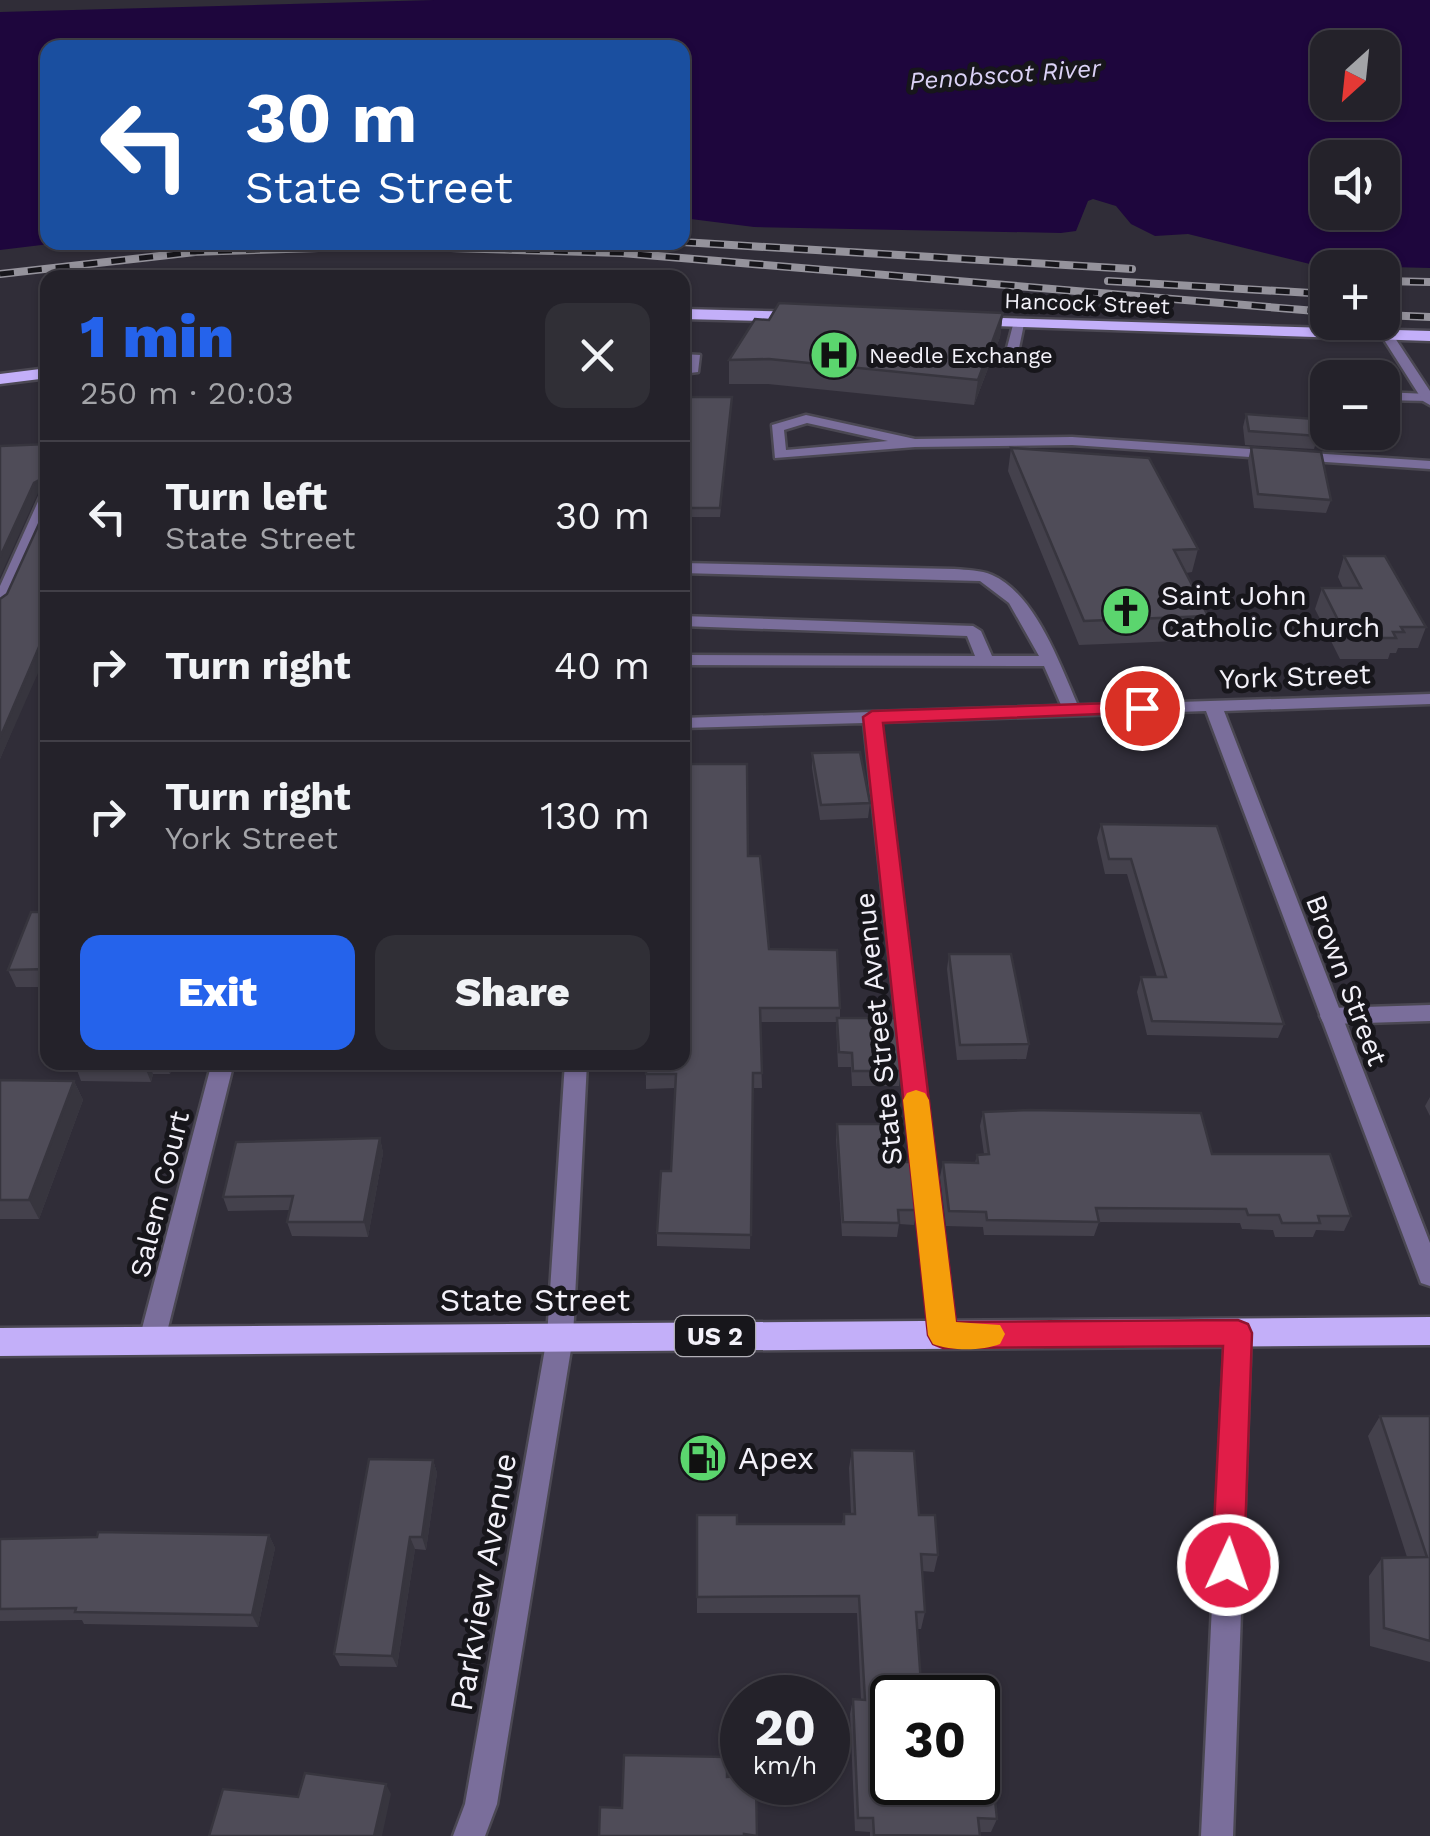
<!DOCTYPE html>
<meta charset="utf-8">
<style>
:root{--surface:#24222a;--page:#302f36;--text:#f1f3f6;--muted:#a3a4a8;--line:#413f47;--accent:#2563eb}
body{margin:0;font-family:"Work Sans",sans-serif;background:var(--page);color:var(--text);height:100vh;display:flex;flex-direction:column;font-size:38px;white-space:nowrap}
*{box-sizing:border-box;margin:0}
p{font-size:32px;color:var(--muted)}
.icon{flex:none;width:55px;height:55px;fill:none;stroke:currentColor;stroke-width:2;stroke-linecap:round;stroke-linejoin:round}
.map{position:relative;flex:1;overflow:hidden}
.side{position:absolute;left:40px;top:270px;width:650px;height:800px;display:flex;flex-direction:column;background:var(--surface);border-radius:20px;box-shadow:0 2px 8px #0004,0 0 0 2px var(--line)}
.side>*{flex:none}
.guide{position:absolute;left:40px;top:40px;width:650px;height:210px;border-radius:20px;box-shadow:0 2px 8px #0004,0 0 0 2px var(--line);background:#1a4fa0;color:#fff;overflow:hidden}
.needle{width:65px;rotate:207deg}
.buttons{position:absolute;left:1310px;top:30px;display:grid;gap:20px}
.buttons a{display:grid;place-items:center;width:90px;height:90px;border-radius:20px;background:var(--surface);box-shadow:0 2px 8px #0004,0 0 0 2px var(--line);font-size:50px}
.speed{position:absolute;left:720px;top:1675px;display:flex;gap:20px;font-size:50px;font-weight:700;text-align:center}
.speed>*{display:grid;place-content:center;width:130px;height:130px;border-radius:50%;background:var(--surface);box-shadow:0 2px 8px #0004,0 0 0 2px var(--line);line-height:1}
.speed small{font-size:25px;font-weight:400}
.speed .limit{border:5px solid #111;border-radius:15px;background:#fff;color:#111}
.pin{position:absolute;display:grid;place-items:center;width:85px;height:85px;color:#fff;margin:-42px;border:5px solid #fff;border-radius:50%;box-shadow:0 2px 10px #0007}
.me{position:absolute;width:110px;margin:-55px;rotate:3deg;stroke-linejoin:round;filter:drop-shadow(0 0 8px #0008)}
.turn{display:flex;align-items:center;gap:35px;height:210px;padding:0 40px;font-size:45px}
.turn .icon{width:130px;height:130px;stroke-width:2.5}
.turn b{display:block;font-size:70px;line-height:85px}
.round{display:grid;place-items:center;flex:none;width:105px;height:105px;border-radius:20px;background:var(--page)}
.summary{display:flex;align-items:center;justify-content:space-between;height:170px;padding:0 40px}
h1{font-size:60px;font-weight:800;line-height:75px;color:var(--accent)}
.action{display:flex;gap:20px;margin-top:auto;padding:20px 40px}
.action a{flex:1;height:115px;border-radius:20px;background:var(--accent);color:#fff;font-size:40px;font-weight:800;line-height:115px;text-align:center}
.action a+a{background:var(--page);color:var(--text)}
ul{padding:0;list-style:none}
li{display:flex;align-items:center;gap:30px;height:150px;padding:0 40px;border-top:2px solid var(--line)}
li div{flex:1}
li b{display:block;font-size:38px}
li em{font-style:normal}
.map>svg:first-child{display:block}
</style>
<div class="map">
<svg width="1430" height="1836" viewBox="0 0 1430 1836">
<rect width="100%" height="100%" fill="#302d38"/>
<path fill="#1e063d" fill-rule="evenodd" d="M434,0H1430V268L1314,265L1188,234L1155,236L1131,224L1116,206L1093,199L1088,201L1076,231L1061,233L754,227L683,218L682,48H48V242L58,243L0,250V12ZM1328,48H1382V102H1328ZM1328,158H1382V212H1328Z"/>
<g fill="none" stroke-linecap="round" stroke-linejoin="round">
<g stroke="#4b4853" stroke-width="5">
<path id="service" d="M1014,321L1024,324L1019,348L1013,352L1007,348Z
M682,354L700,355L698,372L682,374V366H687L688,362H682Z
M1382,392L1428,394L1430,401L1382,400Z
M806,415L915,439L1072,437L1430,461V469L1072,445L915,447L775,458L772,425ZM807,423L888,441L786,450L784,430Z
M682,563L954,569C967,570 981,570 992,575C1037,595 1061,668 1080,710L1071,715L1065,714L1044,666L682,665V655L975,656L967,636L682,626V616L973,626L981,631L992,656H1039L1009,603L980,581L682,573Z
M1430,1005V1021L1331,1024L1323,1022L1320,1016L1323,1010L1331,1008Z"/>
</g>
<g stroke="#4b4853" stroke-width="5">
<path id="minor" d="M1383,332H1391L1430,391V405L1423,401L1381,335Z
M48,491V513L8,604L0,609V586L41,495Z
M1430,694V704L1224,711L1430,1243V1286L1421,1283L1418,1275L1206,711L881,722L956,1335L952,1343L943,1346L934,1343L930,1335L864,723L682,728V718Z
M212,1062H234L165,1340L161,1348L152,1351L143,1348L139,1340Z
M565,1062H587L573,1337L497,1804L485,1836H453L465,1804L547,1337Z
M1238,1322L1247,1325L1251,1333L1233,1836H1201L1225,1333L1229,1325Z"/>
</g>
<g stroke="#4b4853" stroke-width="5">
<path id="primary" d="M682,309L805,312L813,317L805,322L682,319Z
M970,317L1430,331V341L965,325L962,322Z
M48,368V378L0,384V374Z
M1430,1317V1345L0,1356V1328Z"/>
</g>
<use href="#service" fill="#7a6e9b" fill-rule="evenodd"/>
<use href="#minor" fill="#7a6e9b" fill-rule="evenodd"/>
<use href="#primary" fill="#c3aff9" fill-rule="evenodd"/>
<g stroke="#95939c" stroke-width="8">
<path id="rail" d="M682,242L1132,269
M190,252L383,246L622,253L1328,312
M0,274L204,251
M1108,281L1328,294
M1382,281L1430,282
M1382,315L1430,317"/>
</g>
<use href="#rail" stroke="#17161b" stroke-width="5" stroke-dasharray="14" stroke-linecap="butt"/>
</g>
<path fill="#44414c" d="M1003,313L1000,337L974,405L768,384H729V360L769,320Z
M732,397L720,517H682V415Z
M1246,414L1318,436L1314,449L1245,445L1243,427Z
M1251,447L1331,500L1326,513L1254,508L1248,461Z
M1011,448L1198,549L1192,572L1186,573L1208,616L1202,640L1079,645L1008,471Z
M48,504V655H46L43,658L0,759V599L7,594Z
M1344,556L1426,627L1418,648H1398L1396,653H1390L1388,659H1340L1315,609L1322,588H1343L1338,577Z
M812,753L870,803L868,818L820,820L812,768Z
M1101,824L1284,1024L1278,1038L1147,1035L1137,992L1141,977H1157L1127,874H1105L1097,838Z
M748,856L769,949L840,1008V1018L901,1071L899,1086H852L851,1067H838L836,1022H760L762,1088H753L750,1249L657,1246V1233L671,1171L675,1088L646,1089V1074Z
M48,912V987H16L8,970Z
M949,954L1029,1044L1026,1059L957,1060L947,969Z
M74,1062H174L170,1074H153L151,1082L81,1081Z
M0,1080L74,1081L83,1100L39,1219H0Z
M1430,1097V1116L1425,1106Z
M983,1112L1212,1154L1351,1216L1344,1231L1316,1230L1313,1237H1275L1273,1230L1242,1229L1240,1223L1099,1222L1094,1236L984,1235L983,1227L946,1226L940,1177L943,1162L975,1163L977,1155L984,1154L980,1126Z
M837,1124L883,1137L917,1210L914,1225L899,1224L897,1237L842,1236L836,1139Z
M380,1138L383,1153L368,1237L292,1236L287,1222L290,1210L228,1211L223,1197Z
M1380,1416H1430V1662L1370,1646L1369,1576L1382,1558L1407,1557L1368,1436Z
M852,1450L919,1515L938,1555L934,1572L922,1571L925,1612L921,1629H917L922,1698L997,1819L991,1832H979L980,1836H870V1832L855,1831L850,1714L853,1699L861,1700L857,1613H697V1515L737,1524H842L844,1514H851L849,1468Z
M433,1460L437,1473L426,1550L415,1549L397,1667L340,1666L334,1654Z
M269,1535L275,1548L258,1627L84,1624L82,1620L0,1621V1539Z"/>
<path fill="#37353e" d="M1003,313L1000,337L974,405L978,380Z
M45,477L48,488L38,493L0,577V557L34,483Z
M41,643L46,655L0,759V738Z
M144,1062H148L153,1074L151,1082L144,1065Z
M165,1062H174L170,1074Z
M74,1081L83,1100L39,1219L29,1200Z
M380,1138L383,1153L368,1237L364,1222Z
M433,1460L437,1473L426,1550L422,1537Z
M269,1535L275,1548L258,1627L252,1615Z
M410,1537L415,1549L397,1667L392,1656Z
M386,1784L391,1794L382,1836H374Z"/>
<path fill="#4f4c58" stroke="#37353e" stroke-width="2.5" d="M779,303L1003,313L978,380L769,359L729,360L755,319L769,320Z
M684,397H732L720,508H682V415Z
M1246,414L1315,419L1318,436L1249,431Z
M48,444V501L45,477L34,483L0,557V446Z
M1251,447L1321,452L1331,500L1258,494Z
M1011,448L1149,458L1198,549L1174,550L1208,616L1084,621Z
M48,504V643H41L39,647L0,738V599L7,594Z
M1344,556H1385L1426,627H1401L1404,632H1393L1396,638H1347L1322,588H1361Z
M860,752L870,803L821,805L812,753Z
M682,764H747L748,856H760L769,949L837,950L840,1008H760L762,1073H753L751,1235L657,1233L661,1171H671L676,1074H646V1062H682Z
M1101,824L1217,826L1284,1024L1152,1021L1141,977H1166L1131,859H1109Z
M31,912H48V969L8,970Z
M949,954H1011L1029,1044L960,1045Z
M837,1018H896L901,1071H853L852,1053L839,1052Z
M74,1062H144V1065L73,1064Z
M0,1080L74,1081L29,1200H0Z
M1030,1110L1201,1113L1212,1154H1330L1351,1216H1318L1320,1223H1282L1279,1215H1248L1246,1209L1096,1208L1099,1222L987,1220L986,1212L949,1211L943,1162L978,1163L977,1155L989,1154L983,1112Z
M837,1124H882L883,1137H893L896,1162H911L917,1210H898L899,1223L843,1222Z
M380,1138L364,1222H287L293,1196L223,1197L236,1142Z
M1380,1416H1430V1641L1384,1628L1382,1558L1427,1557Z
M852,1450L914,1451L919,1515H935L938,1555L921,1554L925,1612H916L922,1698H892V1782H978V1701H985L997,1819L978,1818L980,1836L874,1835L873,1818H858L853,1699L865,1700L859,1596L697,1597V1515H737V1524H844V1514H855Z
M369,1459L433,1460L422,1537H410L392,1656L334,1654Z
M98,1532L269,1535L252,1615L75,1612L76,1608L0,1609V1539L97,1537Z
M624,1755L727,1757V1777L742,1776V1782H756L757,1836L744,1834V1836H599L600,1807L622,1808Z
M305,1773L386,1784L374,1836H209L223,1789L298,1797Z"/>
<path fill="#e11d48" stroke="#92132f" stroke-width="2.5" d="M1142,702L1152,708L1149,712L883,723L956,1322L1238,1320L1248,1324L1252,1333L1244,1565L1239,1576L1228,1581L1217,1576L1212,1565L1223,1346L943,1348L933,1344L928,1335L863,717L872,711Z"/>
<path fill="#f59e0b" d="M916,1090L925,1093L929,1100L956,1322L1000,1325L1005,1334L1000,1344C982,1351 951,1351 933,1344L928,1335L903,1100L907,1093Z"/>
<defs>
<g id="hospital-disc" transform="scale(2.5)"><circle r="9.5" fill="#5bd56e" stroke="#17161b"/><path d="M-5-5h3v3.5h4V-5h3V5h-3V1.5h-4V5h-3Z" fill="#111"/></g>
<g id="church-disc" transform="scale(2.5)"><circle r="9.5" fill="#5bd56e" stroke="#17161b"/><path d="M-1.2-6h2.4v3.5h3.3v2.4h-3.3V6h-2.4V-.1h-3.3v-2.4h3.3Z" fill="#111"/></g>
<g id="fuel-disc" transform="scale(2.5)"><circle r="9.5" fill="#5bd56e" stroke="#17161b"/><path d="M-5.5-6h7V0h2V4h1.3V-2.5L3-4.5l.8-.8L6-3V5H2.5V1h-1V6h-7ZM-4.2-4.7v3.2H.2V-4.7Z" fill="#111"/></g>
</defs>
<g fill-rule="evenodd">
<use href="#hospital-disc" x="834" y="355"/>
<use href="#church-disc" x="1126" y="611"/>
<use href="#fuel-disc" x="703" y="1458"/>
</g>
<g text-anchor="middle" stroke-width="10" stroke-linejoin="round" paint-order="stroke">
<g font-size="22" fill="#f3f1f9" stroke="#17161b">
<text transform="translate(1087 303) rotate(2)" y="8">Hancock Street</text>
</g>
<g font-size="22" fill="#f3f1f9" stroke="#17161b" text-anchor="start">
<text x="869" y="363">Needle Exchange</text>
</g>
<g font-size="25" font-style="italic" fill="#dbd2f6" stroke="#17161b">
<text transform="translate(1005 74) rotate(-4)" y="9">Penobscot River</text>
</g>
<rect fill="#17161b" stroke="#b1afb6" stroke-width="2.5" x="675" y="1316" width="80" height="40" rx="8"/>
<g font-size="25" font-weight="bold" fill="#f3f1f9">
<text x="715" y="1345">US 2</text>
</g>
<g font-size="28" fill="#f3f1f9" stroke="#17161b" text-anchor="start">
<text x="1161" y="605">Saint John<tspan x="1161" dy="32">Catholic Church</tspan></text>
</g>
<g font-size="28" fill="#f3f1f9" stroke="#17161b">
<text transform="translate(1295 676) rotate(-2)" y="10">York Street</text>
<text transform="translate(1347 980) rotate(69)" y="10">Brown Street</text>
<text transform="translate(878 1029) rotate(-96)" y="10">State Street Avenue</text>
<text transform="translate(159 1194) rotate(-76)" y="10">Salem Court</text>
</g>
<g font-size="32" fill="#f3f1f9" stroke="#17161b">
<text x="535" y="1311">State Street</text>
<text transform="translate(483 1582) rotate(-80)" y="11">Parkview Avenue</text>
</g>
<g font-size="32" fill="#f3f1f9" stroke="#17161b" text-anchor="start">
<text x="738" y="1469">Apex</text>
</g>
</g>
</svg>
<div class="buttons">
<a><svg class="needle" viewBox="-14 -14 28 28"><path d="M0-13l5 13h-10z" fill="#e53935"/><path d="M0 13l5-13h-10z" fill="#a3a4a8"/></svg></a>
<a><svg class="icon" aria-label="sound" viewBox="0 0 24 24"><path d="M4 9h4l5-4v14l-5-4H4zM17 9q2 3 0 6"/></svg></a>
<a>+</a>
<a>−</a>
</div>
<div class="speed"><div>20<small>km/h</small></div><div class="limit">30</div></div>
<div class="pin" style="left:1142px;top:708px;background:#d93025"><svg class="icon" aria-label="arrive" viewBox="0 0 24 24"><path d="M6 21V4h12l-3 4 3 4H6"/></svg></div>
<svg class="me" style="left:1228px;top:1565px" viewBox="-20 -20 40 40"><circle r="17" fill="#e11d48" stroke="#fff" stroke-width="3"/><path d="M0-11L8 9 0 5-8 9z" fill="#fff"/></svg>
<div class="guide">
<div class="turn"><svg class="icon" aria-label="left" viewBox="0 0 24 24"><path d="M17 20v-9H6M10 6l-5 5 5 5"/></svg><div><b>30 m</b>State Street</div></div>
</div>
<section class="side">
<div class="summary"><div><h1>1 min</h1><p>250 m · 20:03</p></div><a class="round"><svg class="icon" aria-label="close" viewBox="0 0 24 24"><path d="M6 6l12 12M18 6L6 18"/></svg></a></div>
<ul>
<li><svg class="icon" aria-label="left" viewBox="0 0 24 24"><path d="M17 20v-9H6M10 6l-5 5 5 5"/></svg><div><b>Turn left</b><p>State Street</p></div><em>30 m</em></li>
<li><svg class="icon" aria-label="right" viewBox="0 0 24 24"><path d="M7 20v-9h11M14 6l5 5-5 5"/></svg><div><b>Turn right</b></div><em>40 m</em></li>
<li><svg class="icon" aria-label="right" viewBox="0 0 24 24"><path d="M7 20v-9h11M14 6l5 5-5 5"/></svg><div><b>Turn right</b><p>York Street</p></div><em>130 m</em></li>
</ul>
<div class="action"><a>Exit</a><a>Share</a></div>
</section>
</div>
